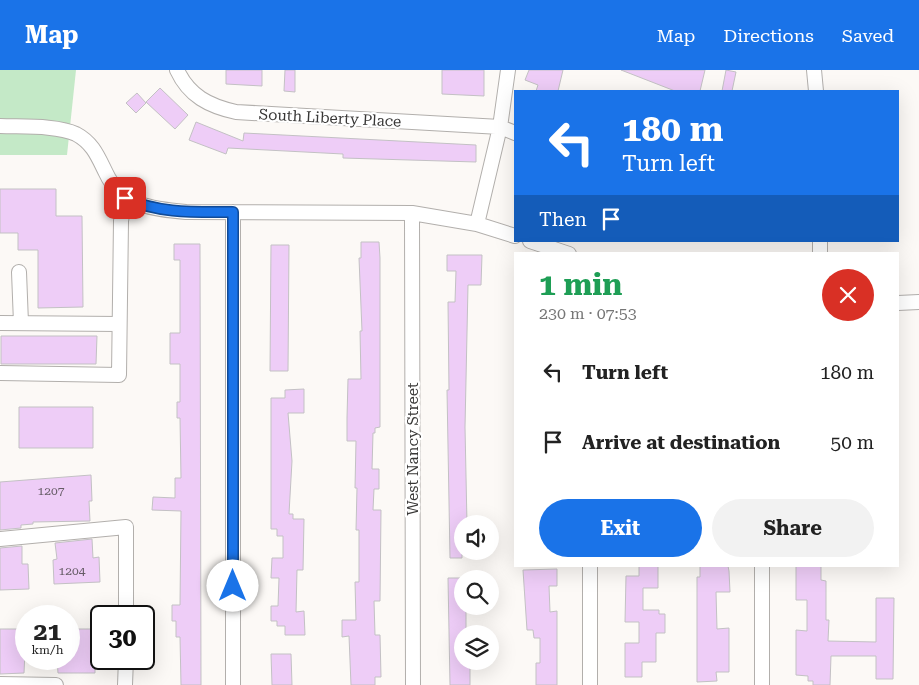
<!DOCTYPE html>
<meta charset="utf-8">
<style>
:root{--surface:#fff;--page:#f2f2f2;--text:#222;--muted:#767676;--accent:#1a73e8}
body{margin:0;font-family:"Roboto Serif",serif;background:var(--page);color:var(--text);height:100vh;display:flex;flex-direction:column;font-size:19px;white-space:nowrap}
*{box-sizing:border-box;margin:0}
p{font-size:16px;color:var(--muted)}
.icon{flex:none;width:28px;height:28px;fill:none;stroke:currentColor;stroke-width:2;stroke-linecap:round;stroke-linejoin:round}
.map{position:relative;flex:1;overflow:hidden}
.panel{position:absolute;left:514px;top:182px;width:385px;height:315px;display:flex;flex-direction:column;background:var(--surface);border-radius:0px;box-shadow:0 5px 20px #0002}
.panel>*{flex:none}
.hud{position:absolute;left:514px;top:20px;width:385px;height:152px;border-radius:0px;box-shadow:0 5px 20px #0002;background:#1a73e8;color:#fff;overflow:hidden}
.tools{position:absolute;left:454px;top:445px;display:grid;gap:10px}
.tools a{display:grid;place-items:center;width:45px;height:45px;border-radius:50%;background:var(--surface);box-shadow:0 5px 20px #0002;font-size:25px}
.speed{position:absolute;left:15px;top:535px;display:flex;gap:10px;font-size:25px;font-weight:700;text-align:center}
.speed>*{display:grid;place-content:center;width:65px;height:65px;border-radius:50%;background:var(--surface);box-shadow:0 5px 20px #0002;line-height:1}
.speed small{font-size:12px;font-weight:400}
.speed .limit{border:2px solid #111;border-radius:8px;background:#fff;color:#111}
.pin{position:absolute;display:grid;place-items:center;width:42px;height:42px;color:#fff;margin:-21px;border-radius:10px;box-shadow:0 2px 8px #0006}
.me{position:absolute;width:55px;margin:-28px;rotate:0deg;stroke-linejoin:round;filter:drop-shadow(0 0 4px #0008)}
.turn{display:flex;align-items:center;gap:18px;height:105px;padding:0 25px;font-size:22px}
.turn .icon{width:65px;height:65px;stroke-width:2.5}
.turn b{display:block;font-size:35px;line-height:42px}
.then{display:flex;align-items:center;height:48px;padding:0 25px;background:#0003;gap:10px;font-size:19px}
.round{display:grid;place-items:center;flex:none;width:52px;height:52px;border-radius:26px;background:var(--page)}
.summary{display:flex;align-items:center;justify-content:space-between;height:85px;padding:0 25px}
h1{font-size:30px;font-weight:700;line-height:38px;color:#1e9e55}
.action{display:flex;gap:10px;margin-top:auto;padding:10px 25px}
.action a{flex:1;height:58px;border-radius:30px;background:var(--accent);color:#fff;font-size:20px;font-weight:700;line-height:58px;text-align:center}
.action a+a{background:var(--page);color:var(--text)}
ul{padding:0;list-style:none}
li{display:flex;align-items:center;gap:15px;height:70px;padding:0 25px}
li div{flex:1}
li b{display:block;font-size:19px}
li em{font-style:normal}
header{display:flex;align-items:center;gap:30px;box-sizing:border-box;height:70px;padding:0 25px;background:var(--accent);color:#fff}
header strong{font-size:24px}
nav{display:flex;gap:28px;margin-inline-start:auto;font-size:18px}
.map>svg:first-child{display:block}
</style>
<header>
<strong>Map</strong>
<nav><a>Map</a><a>Directions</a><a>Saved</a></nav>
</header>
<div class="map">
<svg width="919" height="615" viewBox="0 0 919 615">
<rect width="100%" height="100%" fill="#fcf9f6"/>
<path fill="#c4e9c7" d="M0,0H76L67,85H0Z"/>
<path fill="#eecdf7" stroke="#c3c1c4" d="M226,0H262V16L226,14Z
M285,0H295V22L284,21Z
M442,0H484V26L442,24Z
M529,0H563L558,21H536L538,15L525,10Z
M621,0H705L700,21H675Z
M726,0L736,2L732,21H722Z
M160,18L188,45L175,59L146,32Z
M137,23L146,33L136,43L126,33Z
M196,52L243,71L244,63L476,75V92L343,88V84L228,78L226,84L189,70Z
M0,119H56V146H82L83,237L38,238V180H18V163H0Z
M361,172H379L380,188V357L375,358V363H373L372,399H379V419H374L373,440H381L380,531H374L375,565H380L381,607H375V615H351L349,566L342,567V550H356L355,512H359V460H356L357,418H355L356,371H347V348L348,309H361L360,261H362L359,188H361Z
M174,174H200L201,615H181L180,567H176V551H172V535H180L181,441L152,440L153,427L175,428V408H181L180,348H177V332H180V294H170V263H180V190H174Z
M271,175H289L288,301H270Z
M447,185H482L481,215H468L465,357L467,454H462V488H450L447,320H449L448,232H455L456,201H447Z
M1,266H97L96,294H1Z
M304,319V343H288L292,391L289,444H293V449H304L303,500H297L296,542L304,541L305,565H285V556H277V551H271V536H278L279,508H271L272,488H283V466H277V459H271V328H285V320Z
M19,337H93V378H19Z
M91,405L92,431H89L90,451L33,452V454L21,455V458L0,460V412Z
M92,469L93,488L99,487L100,512L54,514L53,490L57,489L55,473Z
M22,476V494H28L29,519L0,520V478Z
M639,496H658V518H643V540H659V544H665V563H656V592H642V607H625V573H639V552H625L626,506H639Z
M700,496H728L729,501L730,522H716L717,559L729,558V602H716L717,611L697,612V507H700Z
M796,496H821V510L826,511V550H829L828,571L876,572V528H894L893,609H876V586H831L830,615H813V611H808V606L796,605V560L807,561V530H796Z
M557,499V516H549L550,542L557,541V615H536V593H540V568H534L533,560H527L523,500Z
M448,508H462V539H466V564H462V591H470V615H450Z
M0,559H26L24,603L0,604Z
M69,559H100L99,584H95V603H58L57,589H69Z
M271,584H291L292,615H272Z"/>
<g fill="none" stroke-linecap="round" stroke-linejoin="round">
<g stroke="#b2afac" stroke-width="16">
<path id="minor" d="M177,0C189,26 209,36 236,42L500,57L515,63
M814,0L816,21
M0,56C22,57 57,55 76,64C93,73 98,87 106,103C121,136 154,139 186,142L412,143L477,154L515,166
M233,142V615
M412,143L413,615
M477,154L500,57L508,0
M530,171L569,184
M820,184V171
M19,202L21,253
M898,233L919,232
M0,253L119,254
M0,303L119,305L121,151L125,128
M0,469L126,457V546
M590,496V615
M762,496V615
M0,614L56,615
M125,615L126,589"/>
</g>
<use href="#minor" stroke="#fff" stroke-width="14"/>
</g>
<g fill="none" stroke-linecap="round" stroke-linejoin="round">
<g stroke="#114b97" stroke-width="12">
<path id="route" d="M125,128C159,144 196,142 233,142V516"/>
</g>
<use href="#route" stroke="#1a73e8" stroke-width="9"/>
</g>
<g text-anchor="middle" stroke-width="4.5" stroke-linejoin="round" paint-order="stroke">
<g font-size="12" fill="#665c66">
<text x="51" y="425">1207</text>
<text x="72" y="505">1204</text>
</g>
<g font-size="15" fill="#383736" stroke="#fff">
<text transform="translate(330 48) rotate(3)" y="5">South Liberty Place</text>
<text transform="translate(413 379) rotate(-90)" y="5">West Nancy Street</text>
</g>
</g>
</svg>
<div class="tools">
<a><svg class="icon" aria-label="sound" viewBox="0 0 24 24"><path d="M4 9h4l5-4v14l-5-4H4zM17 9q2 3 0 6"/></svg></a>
<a><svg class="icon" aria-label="search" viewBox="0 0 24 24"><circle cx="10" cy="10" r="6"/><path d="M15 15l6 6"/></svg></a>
<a><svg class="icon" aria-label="layers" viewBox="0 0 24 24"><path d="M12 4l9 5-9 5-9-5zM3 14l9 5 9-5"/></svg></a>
</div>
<div class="speed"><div>21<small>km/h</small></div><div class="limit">30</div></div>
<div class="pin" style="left:125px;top:128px;background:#d93025"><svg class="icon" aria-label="arrive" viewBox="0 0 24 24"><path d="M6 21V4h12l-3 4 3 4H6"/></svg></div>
<svg class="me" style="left:233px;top:516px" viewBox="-20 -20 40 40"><circle r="19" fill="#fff"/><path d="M0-13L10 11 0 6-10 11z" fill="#1a73e8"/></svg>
<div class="hud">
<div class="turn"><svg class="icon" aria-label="left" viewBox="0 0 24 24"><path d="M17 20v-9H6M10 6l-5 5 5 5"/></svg><div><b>180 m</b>Turn left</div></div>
<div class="then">Then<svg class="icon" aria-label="arrive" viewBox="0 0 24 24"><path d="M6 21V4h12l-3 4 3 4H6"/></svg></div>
</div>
<section class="panel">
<div class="summary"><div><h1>1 min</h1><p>230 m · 07:53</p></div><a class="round" style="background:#d93025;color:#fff"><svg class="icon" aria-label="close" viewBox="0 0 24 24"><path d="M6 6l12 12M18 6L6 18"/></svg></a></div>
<ul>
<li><svg class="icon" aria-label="left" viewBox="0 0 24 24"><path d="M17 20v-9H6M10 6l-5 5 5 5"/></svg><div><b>Turn left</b></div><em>180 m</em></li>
<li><svg class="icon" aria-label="arrive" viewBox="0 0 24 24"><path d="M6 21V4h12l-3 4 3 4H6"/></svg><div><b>Arrive at destination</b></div><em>50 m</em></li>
</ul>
<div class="action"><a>Exit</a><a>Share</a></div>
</section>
</div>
